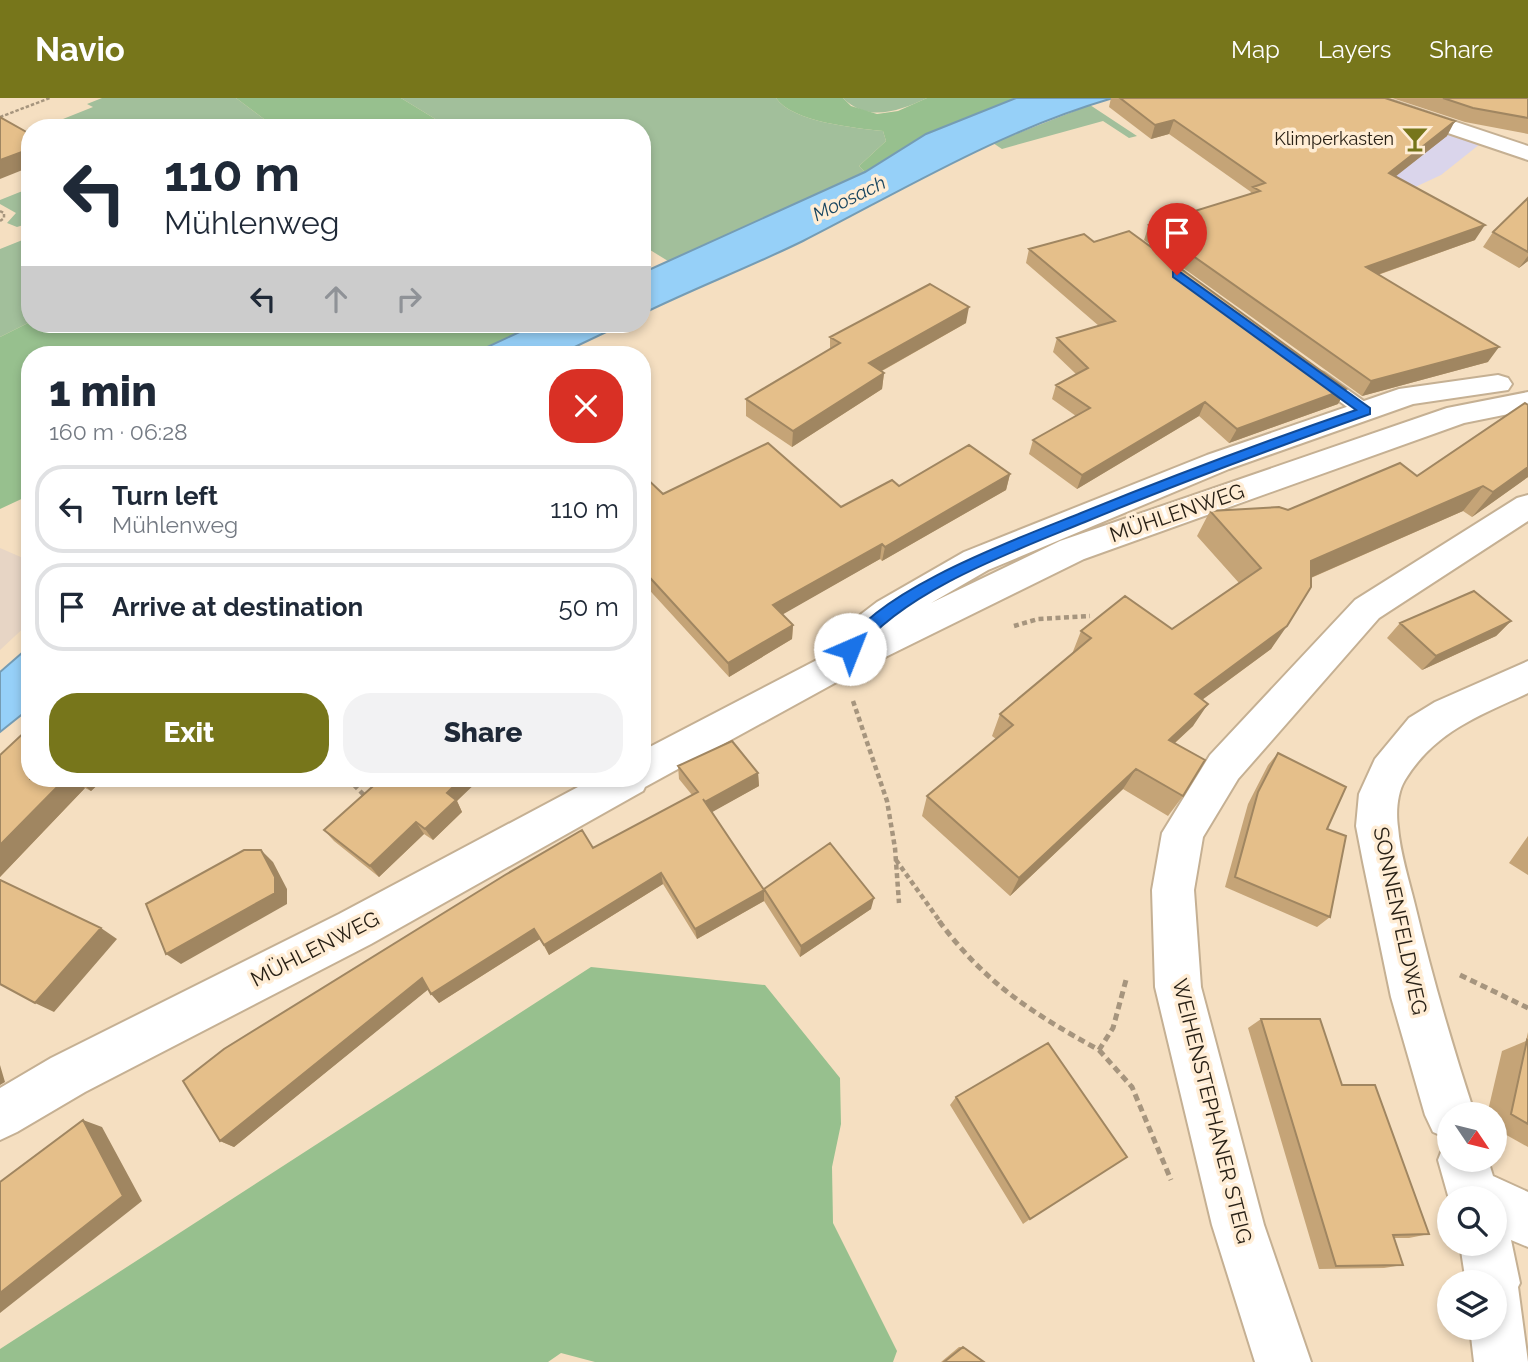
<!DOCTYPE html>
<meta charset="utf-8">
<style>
:root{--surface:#fff;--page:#f2f2f3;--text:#1f2937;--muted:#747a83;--line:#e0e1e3;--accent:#77761b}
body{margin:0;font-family:Raleway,sans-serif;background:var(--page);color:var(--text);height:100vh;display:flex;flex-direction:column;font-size:26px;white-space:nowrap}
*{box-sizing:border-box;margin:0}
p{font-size:23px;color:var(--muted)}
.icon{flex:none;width:38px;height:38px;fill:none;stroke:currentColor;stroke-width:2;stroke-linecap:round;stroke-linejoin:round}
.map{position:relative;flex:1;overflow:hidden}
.details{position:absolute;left:21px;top:248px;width:630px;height:441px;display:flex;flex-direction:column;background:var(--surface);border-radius:28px;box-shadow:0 4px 10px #0003}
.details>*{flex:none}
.top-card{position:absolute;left:21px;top:21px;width:630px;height:214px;border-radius:28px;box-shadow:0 4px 10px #0003;background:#fff;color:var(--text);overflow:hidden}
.needle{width:46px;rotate:125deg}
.controls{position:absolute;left:1437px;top:1004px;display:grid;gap:14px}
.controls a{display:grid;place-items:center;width:70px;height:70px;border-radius:50%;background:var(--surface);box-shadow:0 4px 10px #0003;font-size:35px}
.pin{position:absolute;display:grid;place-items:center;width:60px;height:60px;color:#fff;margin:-72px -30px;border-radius:50% 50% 50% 0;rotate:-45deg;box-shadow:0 0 7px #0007}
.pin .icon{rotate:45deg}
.me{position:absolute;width:77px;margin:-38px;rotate:44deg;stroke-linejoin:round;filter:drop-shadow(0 0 5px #0008)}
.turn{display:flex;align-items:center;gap:24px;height:147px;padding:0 28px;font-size:32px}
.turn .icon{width:91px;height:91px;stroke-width:2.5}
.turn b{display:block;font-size:49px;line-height:60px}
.lanes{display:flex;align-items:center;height:66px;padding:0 28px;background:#0003;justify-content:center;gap:35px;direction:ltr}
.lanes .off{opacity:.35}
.round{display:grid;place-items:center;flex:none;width:74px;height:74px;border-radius:28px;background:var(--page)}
.headline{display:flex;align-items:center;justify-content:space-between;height:119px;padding:0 28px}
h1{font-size:42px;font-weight:800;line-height:52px}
.action{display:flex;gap:14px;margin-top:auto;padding:14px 28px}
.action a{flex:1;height:80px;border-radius:28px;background:var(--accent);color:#fff;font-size:28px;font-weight:800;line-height:80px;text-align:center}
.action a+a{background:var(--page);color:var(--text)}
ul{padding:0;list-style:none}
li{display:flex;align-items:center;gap:21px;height:88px;margin:0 14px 10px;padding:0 14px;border:4px solid var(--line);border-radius:28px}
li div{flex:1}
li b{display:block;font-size:26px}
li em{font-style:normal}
header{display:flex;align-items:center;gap:42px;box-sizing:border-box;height:98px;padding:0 35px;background:var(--accent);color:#fff}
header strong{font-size:33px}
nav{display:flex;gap:38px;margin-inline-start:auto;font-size:24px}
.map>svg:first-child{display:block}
</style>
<header>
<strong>Navio</strong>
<nav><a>Map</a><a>Layers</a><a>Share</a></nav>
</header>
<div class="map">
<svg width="1528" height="1264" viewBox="0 0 1528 1264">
<rect width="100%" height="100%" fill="#f5dfc1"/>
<path fill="#dad5eb" d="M1411,22L1480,46L1441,77L1411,91L1356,63Z"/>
<path fill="#e7d5c5" d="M0,450L30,463V524L0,552Z"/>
<path fill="#a2bf9b" d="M102,0H236L276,30H60L53,25L93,9L87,6Z
M401,0H776C792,24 855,30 883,33L886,43L859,68L865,74L668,163L642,147V30H450Z
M843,0H927C899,13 868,25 843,0Z
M1090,7L1137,38L1129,40L1103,23L1002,51L993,45Z
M30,90V125L17,129L7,125L16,115L0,106V102Z
M30,139V224L0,239V151Z"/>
<path fill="#97c08e" d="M236,0H401L450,30H276Z
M776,0H843L851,8L877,16L898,13L927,0H1019L926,36L865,74L859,68L886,43L883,33C855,30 792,24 776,0Z
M30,224V226H537L470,257H30V397L0,411V239Z
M591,869L765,887L840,980L841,1026L832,1069L833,1125L897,1253L893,1264H595L561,1255L548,1264H0V1251Z"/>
<path fill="#96d0f8" stroke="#759cb4" stroke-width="2" d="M1016,0H1113C1002,32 905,91 803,143C750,169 695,190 642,216V175L865,74L926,36Z
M537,226H623L558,257H470Z
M30,548V610L0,634V574Z"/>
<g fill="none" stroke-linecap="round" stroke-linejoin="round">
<g stroke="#c5b093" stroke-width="4">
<path id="service" d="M1318,273L1324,275L1372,309L1374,313L1372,317H1358L1312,283L1309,279L1312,275Z"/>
</g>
<g stroke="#c5b093" stroke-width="4">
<path id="minor" d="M1353,0H1384L1528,48V62L1356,4Z
M1498,277L1508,280L1512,286L1508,292L1413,306L1229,371L988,472L931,505L1060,443L1447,310L1528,294V312L1464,325L1084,461L853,575L645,689L643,693L371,846L85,994L17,1034L0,1042V990L51,960L339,816L593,681H642V653L863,538L855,527L860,517L877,504L964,454L1207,357L1399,291Z
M1528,397V423L1379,520L1238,681L1203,739L1194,792L1201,889L1264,1127L1311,1264H1255L1212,1127L1155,889L1152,792L1162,735L1210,657L1355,502L1517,400Z
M1528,563V595C1479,618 1435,633 1405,682C1397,695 1396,715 1398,729C1400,755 1409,782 1415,807C1432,878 1452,947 1475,1017H1449V1041L1433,1034L1425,1017L1391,899L1363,764L1356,728L1359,696L1375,661L1409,620L1435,604Z
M1449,1043V1062H1488L1493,1078L1528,1094V1149L1511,1142L1520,1185L1518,1189L1528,1264H1474L1470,1230H1494V1185H1466L1460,1146H1494V1101H1449L1438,1062L1445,1044Z"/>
</g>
<path stroke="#a6957e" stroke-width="2.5" stroke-dasharray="3.5 2" stroke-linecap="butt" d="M0,19L50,0
M0,113L4,115V120L0,123"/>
<path stroke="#a6957e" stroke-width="4.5" stroke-dasharray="5 3.5" stroke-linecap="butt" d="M1014,528L1038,521L1090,518
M853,603L887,703L895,750L899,805
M348,681L365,698
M896,762L941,825"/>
<path stroke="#a6957e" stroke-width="5" stroke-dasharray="7 4.5" stroke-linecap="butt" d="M939,823C986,886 1032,915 1099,952L1113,930L1126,882
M1460,877L1528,910
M1099,952L1132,989L1171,1082"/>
<use href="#service" fill="#fff" fill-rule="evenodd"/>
<use href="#minor" fill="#fff" fill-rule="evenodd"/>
</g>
<path fill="#c5a477" d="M1111,0H1385L1447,38L1395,78L1475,142L1378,177L1488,264L1362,298L1144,142L1149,127L1250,96L1251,94L1169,36L1151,41L1109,9Z
M1392,0H1528V36L1465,24Z
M1528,100V163L1519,170L1483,149L1493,134Z
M1094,144L1346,291L1338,306L1229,345L1199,318L1077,391L1029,356L1033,342L1076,318L1052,301L1056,287L1076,276L1053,254L1057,240L1099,228L1026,165L1029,151Z
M966,225L882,273L884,275L882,291L792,349L746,318V301L830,251V239Z
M642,376L663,396L841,409L899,388L1010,376L1006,392L882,463L880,461L782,516L793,527L792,541L729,579L642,484Z
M1417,378L1528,379L1472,419L1463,413L1311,480L1271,551L1202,602L1193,628L1175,645L1183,698L1168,718L1123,691L1010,798L922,718L927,698L996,641L992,638L1000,616L1072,556L1081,533L1172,531L1239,485L1197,438L1210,413L1288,412Z
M1511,523L1496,538L1422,572L1387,540L1400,525Z
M1278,655L1327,731L1330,819L1317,829L1225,789L1248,706L1268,667Z
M0,657L30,681H104L91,693L85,690L0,779Z
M678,668L758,675L759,688L711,714L764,792L871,811L800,859L764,803L697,841L663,786L549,857L540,841L439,905L428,891L234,1049L220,1043L692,697L679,681Z
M457,703L462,714L433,742L424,736L379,779L334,743L324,732Z
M1528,738V777L1509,765Z
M1261,921L1342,987L1429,1136L1409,1140H1394L1403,1167L1384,1170L1319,1171L1248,930Z
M1528,934V1049L1494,1030V1017H1487L1502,953L1526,943Z
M956,999L1030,1121L1023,1126L950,1007Z
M959,1249H963L984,1264H941Z"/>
<path fill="#a08661" d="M1174,22L1169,36L1151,41L1155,27Z
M1455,23L1447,38L1381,90L1389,75Z
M30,51V69L0,81V62Z
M1485,127L1475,142L1357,184L1366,169Z
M1528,158V163L1519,170Z
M969,209L966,225L867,281L869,265Z
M1499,249L1488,264L1362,298L1371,283Z
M884,275L882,291L792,349L793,333Z
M1346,291L1338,306L1229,345L1237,331Z
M1205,304L1199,318L1077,391L1082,377Z
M1528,369V379L1472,419L1493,394Z
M1010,376L1006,392L882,463L885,449Z
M1483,388L1463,413L1294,487L1311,463Z
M882,446L880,461L773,522V507Z
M1511,523L1496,538L1422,572L1436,558Z
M793,527L792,541L729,579L728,565Z
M1287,528L1271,551L1180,618L1195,596Z
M1208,606L1193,628L1155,663L1169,642Z
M1136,671L1123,691L1010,798L1019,780Z
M758,675L759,688L707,717L705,704Z
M65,681H74L85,690L0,779V747Z
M77,681H104L91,693Z
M461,681H480L457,703L462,714L433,742L425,731L447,695Z
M416,724L424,736L379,779L370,768Z
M261,752L273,764L287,791V806L181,866L166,856Z
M661,775L663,786L549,857L544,847Z
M764,792V803L697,841L695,831Z
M874,800L871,811L800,859L801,848Z
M101,830L117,841L54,914L35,905Z
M534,831L540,841L439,905L431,896Z
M422,880L430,890L234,1049L220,1043Z
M0,967L5,984L0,987Z
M83,1022L102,1029L142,1103L0,1215V1195Z"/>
<path fill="#e5bf8a" stroke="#a08661" stroke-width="2" d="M1120,0H1385L1455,23L1389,75L1485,127L1366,169L1499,249L1371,283L1149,127L1260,93L1253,89L1265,85L1174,22L1155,27Z
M1443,0H1528V20L1473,10Z
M0,19L30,36V51L0,62Z
M1528,100V154L1493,134Z
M1129,133L1346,291L1237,331L1205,304L1082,377L1033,342L1090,310L1056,287L1088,270L1057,240L1115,223L1029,151L1084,136L1094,144Z
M930,186L969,209L869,265L884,275L793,333L746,301L840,245L830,239Z
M1525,305L1528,307V369L1493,394L1483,388L1311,463V489L1287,528L1195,596L1208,606L1169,642L1205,662L1183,698L1136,671L1019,780L927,698L1013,627L1000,616L1091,540L1081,533L1125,498L1172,531L1261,470L1210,413L1279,409L1288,412L1400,365L1417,378Z
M768,345L841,409L892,382L899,388L969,347L1010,376L885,449L882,446L773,507L793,527L728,565L642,471V376L663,396Z
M1474,493L1511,523L1436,558L1400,525Z
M30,629V681H65L0,747V657Z
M732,643L758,675L705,704L703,701L764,792L695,831L661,775L544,847L534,831L431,896L422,880L220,1043L183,983L224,951L505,777L582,732L593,750L698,694L678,668Z
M1278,655L1346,689L1327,731L1346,738L1330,819L1235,779L1258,694Z
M381,681H461L447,695L456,702L425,731L416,724L370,768L324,732Z
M830,745L874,800L801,848L764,791Z
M244,752H261L275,779V795L166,856L146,806Z
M0,782L101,830L35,905L0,886Z
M1261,921H1320L1342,987H1375L1429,1136L1393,1137L1403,1167L1336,1168Z
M1527,942L1528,943V1026L1511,1016Z
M1048,945L1127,1059L1030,1121L956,999Z
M83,1022L123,1098L0,1195V1084Z
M963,1249L984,1264H944Z"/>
<path fill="#1a73e8" stroke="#114b97" stroke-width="2" d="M1173,174H1180L1370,310V316C1274,350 1179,385 1085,424C1014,453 903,493 856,555H845L843,551C875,492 1019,440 1081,415C1172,378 1263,344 1356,312L1173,179Z"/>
<defs>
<g id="bar-bare" transform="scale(2.1)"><path d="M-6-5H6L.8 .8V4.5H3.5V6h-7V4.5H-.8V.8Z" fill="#77761b" stroke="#ffedd5" stroke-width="2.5" paint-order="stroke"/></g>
</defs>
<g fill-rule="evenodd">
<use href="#bar-bare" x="1415" y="41"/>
</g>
<g text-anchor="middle" stroke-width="7" stroke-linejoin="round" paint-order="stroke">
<g font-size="18" fill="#292116" stroke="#ffedd5" text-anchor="end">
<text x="1394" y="47">Klimperkasten</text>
</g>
<g font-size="19" font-style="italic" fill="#194661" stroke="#ffedd5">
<text transform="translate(849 100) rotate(-26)" y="7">Moosach</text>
</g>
<g font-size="21" fill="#292116" stroke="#ffedd5">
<text transform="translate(1177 415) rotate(-19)" y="7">MÜHLENWEG</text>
<text transform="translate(1400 823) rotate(78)" y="7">SONNENFELDWEG</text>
<text transform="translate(315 851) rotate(-27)" y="7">MÜHLENWEG</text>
<text transform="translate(1212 1013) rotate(76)" y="7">WEIHENSTEPHANER STEIG</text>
</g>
</g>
</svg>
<div class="controls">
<a><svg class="needle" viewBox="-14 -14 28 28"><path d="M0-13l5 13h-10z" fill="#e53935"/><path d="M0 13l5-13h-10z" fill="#747a83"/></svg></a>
<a><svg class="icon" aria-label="search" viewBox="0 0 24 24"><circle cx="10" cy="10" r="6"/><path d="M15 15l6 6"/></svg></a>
<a><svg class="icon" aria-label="layers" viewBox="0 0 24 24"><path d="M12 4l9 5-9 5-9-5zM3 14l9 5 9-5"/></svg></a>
</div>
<div class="pin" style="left:1177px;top:177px;background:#d93025"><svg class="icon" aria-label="arrive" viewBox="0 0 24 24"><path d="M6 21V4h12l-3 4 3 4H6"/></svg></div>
<svg class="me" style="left:850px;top:551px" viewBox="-20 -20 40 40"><circle r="19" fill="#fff"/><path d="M0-13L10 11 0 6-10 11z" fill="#1a73e8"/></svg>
<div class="top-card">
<div class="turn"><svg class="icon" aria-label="left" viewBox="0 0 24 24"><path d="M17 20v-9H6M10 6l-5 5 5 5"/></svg><div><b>110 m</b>Mühlenweg</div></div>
<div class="lanes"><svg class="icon" aria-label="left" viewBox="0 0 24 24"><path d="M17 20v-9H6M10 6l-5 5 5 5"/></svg><svg class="icon off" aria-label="ahead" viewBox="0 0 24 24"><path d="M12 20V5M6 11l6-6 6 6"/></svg><svg class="icon off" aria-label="right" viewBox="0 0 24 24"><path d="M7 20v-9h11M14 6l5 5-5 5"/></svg></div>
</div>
<section class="details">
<div class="headline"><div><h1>1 min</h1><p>160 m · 06:28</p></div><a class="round" style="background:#d93025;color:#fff"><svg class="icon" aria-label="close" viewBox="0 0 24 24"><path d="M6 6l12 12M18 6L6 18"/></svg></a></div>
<ul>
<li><svg class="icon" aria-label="left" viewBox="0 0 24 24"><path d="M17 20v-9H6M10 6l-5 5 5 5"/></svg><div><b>Turn left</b><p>Mühlenweg</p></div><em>110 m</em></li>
<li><svg class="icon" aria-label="arrive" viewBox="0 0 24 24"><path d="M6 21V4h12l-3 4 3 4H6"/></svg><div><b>Arrive at destination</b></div><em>50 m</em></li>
</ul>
<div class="action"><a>Exit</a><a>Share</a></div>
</section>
</div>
